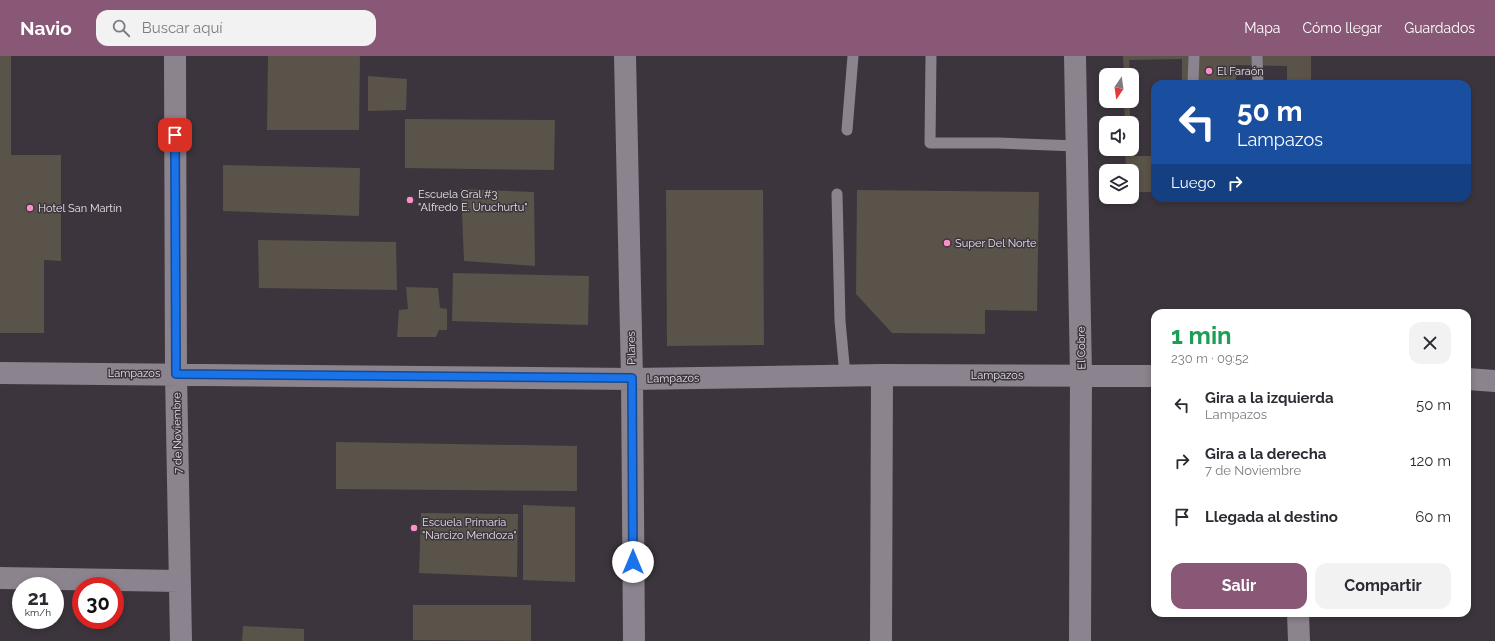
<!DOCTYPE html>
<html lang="es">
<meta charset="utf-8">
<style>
:root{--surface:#fff;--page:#f2f2f3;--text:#2b2b33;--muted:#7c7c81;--accent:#885876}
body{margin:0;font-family:Raleway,sans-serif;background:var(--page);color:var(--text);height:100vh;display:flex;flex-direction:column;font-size:15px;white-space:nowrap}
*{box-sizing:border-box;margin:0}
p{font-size:13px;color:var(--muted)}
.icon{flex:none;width:22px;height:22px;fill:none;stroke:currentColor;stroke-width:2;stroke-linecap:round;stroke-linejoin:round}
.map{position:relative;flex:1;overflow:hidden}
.details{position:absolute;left:1151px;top:253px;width:320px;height:308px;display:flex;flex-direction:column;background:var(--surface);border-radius:12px;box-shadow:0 2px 6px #0003}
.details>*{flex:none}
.guide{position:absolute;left:1151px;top:24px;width:320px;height:122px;border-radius:12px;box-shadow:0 2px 6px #0003;background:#1a4fa0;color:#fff;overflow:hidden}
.needle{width:26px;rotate:193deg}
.fabs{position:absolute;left:1099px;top:12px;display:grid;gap:8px}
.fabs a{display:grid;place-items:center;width:40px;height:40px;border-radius:8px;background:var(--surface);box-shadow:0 2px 6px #0003;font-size:20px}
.speed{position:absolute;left:12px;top:521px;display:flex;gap:8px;font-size:20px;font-weight:700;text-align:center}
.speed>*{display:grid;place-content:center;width:52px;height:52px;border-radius:50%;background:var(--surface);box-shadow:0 2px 6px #0003;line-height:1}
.speed small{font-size:10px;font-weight:400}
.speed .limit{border:6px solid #d22;background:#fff;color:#111}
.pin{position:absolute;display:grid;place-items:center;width:34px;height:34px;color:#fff;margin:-17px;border-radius:8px;box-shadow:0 2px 6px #0006}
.me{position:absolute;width:44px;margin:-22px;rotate:0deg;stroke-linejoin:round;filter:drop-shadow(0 0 3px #0008)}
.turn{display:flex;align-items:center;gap:14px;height:84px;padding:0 20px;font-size:18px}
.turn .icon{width:52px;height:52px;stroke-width:2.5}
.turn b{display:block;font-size:28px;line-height:34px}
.then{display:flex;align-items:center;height:38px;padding:0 20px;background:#0003;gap:8px;font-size:15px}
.round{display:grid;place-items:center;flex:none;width:42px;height:42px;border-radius:12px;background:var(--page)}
.overview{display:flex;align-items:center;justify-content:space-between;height:68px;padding:0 20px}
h1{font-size:24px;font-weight:700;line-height:30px;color:#1e9e55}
.button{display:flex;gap:8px;margin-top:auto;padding:8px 20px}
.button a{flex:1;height:46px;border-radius:12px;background:var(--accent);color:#fff;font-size:16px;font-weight:700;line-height:46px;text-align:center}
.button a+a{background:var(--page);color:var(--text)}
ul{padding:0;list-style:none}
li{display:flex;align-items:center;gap:12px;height:56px;padding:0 20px}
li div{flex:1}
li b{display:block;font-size:15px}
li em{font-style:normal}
header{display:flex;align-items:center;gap:24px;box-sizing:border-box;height:56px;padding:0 20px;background:var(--accent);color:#fff}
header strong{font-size:19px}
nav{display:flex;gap:22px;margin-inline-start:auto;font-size:14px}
.search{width:280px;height:36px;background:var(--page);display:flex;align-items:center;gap:10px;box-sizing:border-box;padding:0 14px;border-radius:12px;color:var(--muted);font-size:15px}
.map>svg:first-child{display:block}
</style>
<header>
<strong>Navio</strong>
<div class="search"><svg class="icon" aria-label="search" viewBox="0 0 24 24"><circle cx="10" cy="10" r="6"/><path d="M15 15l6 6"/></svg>Buscar aquí</div>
<nav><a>Mapa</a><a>Cómo llegar</a><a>Guardados</a></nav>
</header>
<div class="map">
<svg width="1495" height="585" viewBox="0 0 1495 585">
<rect width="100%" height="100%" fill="#3c353d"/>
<path fill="#595349" d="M0,0H11V99H61V205L44,204V277H0Z
M268,0H360L359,74H267Z
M1123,0H1311V28H1287V10L1236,9V28H1182V3L1129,4L1130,19H1124Z
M368,20L407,23L406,54L368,55Z
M1124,45H1130V67H1125Z
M405,63L555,64L554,114L405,112Z
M1125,93H1130V100H1155V136H1132V115H1126Z
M223,109L360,112L359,160L223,155Z
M461,133L534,136L535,210L464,205Z
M666,134H763L764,289L667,290Z
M857,134L1039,136L1037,255L985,254V278L892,277L856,238Z
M258,184L396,186L397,234L259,232Z
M453,217L589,220L588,269L452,265Z
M406,231L438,232L440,252L447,253V274H439L436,281H397L399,254L408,253Z
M336,386L577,390V435L336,433Z
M523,449L575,451V526L523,524Z
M421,457L518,458L517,521L419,517Z
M413,549H531V585L413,584Z
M243,570L304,573V585H242Z"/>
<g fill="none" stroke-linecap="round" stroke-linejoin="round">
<path stroke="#8b838d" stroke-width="11" d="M931,0L930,87H998L1077,90
M1257,0L1258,28
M1193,28L1194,0
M847,74L853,0
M837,138L840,265L845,319"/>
<path stroke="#8b838d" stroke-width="22" d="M175,0L176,318L181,585
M625,0L632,323L634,585
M1075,0L1081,319L1080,585
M0,317L632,323L882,319L1155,320
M1467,323L1495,325
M0,522L179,525
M1298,557L1299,585
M881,585L882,319"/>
</g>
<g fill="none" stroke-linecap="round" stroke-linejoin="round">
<g stroke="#114b97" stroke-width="10">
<path id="route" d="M175,79L176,318L632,322L633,506"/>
</g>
<use href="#route" stroke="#1a73e8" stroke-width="7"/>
</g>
<g fill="#fa8fc8" stroke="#3c353d" stroke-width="1.5">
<circle cx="1209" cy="15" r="4"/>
<circle cx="410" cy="144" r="4"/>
<circle cx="30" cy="152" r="4"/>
<circle cx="947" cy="187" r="4"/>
<circle cx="414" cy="472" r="4"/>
</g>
<g text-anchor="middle" stroke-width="3" stroke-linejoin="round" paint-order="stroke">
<g font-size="11" fill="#e7e2e7" stroke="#3c353d" text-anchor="start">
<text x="1217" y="19">El Faraón</text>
<text x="418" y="142">Escuela Gral #3<tspan x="418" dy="13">"Alfredo E. Uruchurtu"</tspan></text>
<text x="38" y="156">Hotel San Martín</text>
<text x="955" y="191">Super Del Norte</text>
<text x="422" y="470">Escuela Primaria<tspan x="422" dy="13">"Narcizo Mendoza"</tspan></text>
</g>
<g font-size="11" fill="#e7e2e7" stroke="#3c353d">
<text transform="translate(631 292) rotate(-91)" y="4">Pilares</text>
<text transform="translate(1081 292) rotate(-91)" y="4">El Cobre</text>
<text x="134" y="321">Lampazos</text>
<text x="997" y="323">Lampazos</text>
<text transform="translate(673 322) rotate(-1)" y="4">Lampazos</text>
<text transform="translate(177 377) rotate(-91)" y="4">7 de Noviembre</text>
</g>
</g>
</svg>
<div class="fabs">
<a><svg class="needle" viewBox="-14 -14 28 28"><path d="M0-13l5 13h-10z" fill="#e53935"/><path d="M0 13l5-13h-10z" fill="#7c7c81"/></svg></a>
<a><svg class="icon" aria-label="sound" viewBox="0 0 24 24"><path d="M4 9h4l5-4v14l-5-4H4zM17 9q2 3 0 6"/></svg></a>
<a><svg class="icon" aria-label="layers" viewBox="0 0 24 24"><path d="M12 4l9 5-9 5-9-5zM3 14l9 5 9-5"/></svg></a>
</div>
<div class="speed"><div>21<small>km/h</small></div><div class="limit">30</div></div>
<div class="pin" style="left:175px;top:79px;background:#d93025"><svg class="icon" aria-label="arrive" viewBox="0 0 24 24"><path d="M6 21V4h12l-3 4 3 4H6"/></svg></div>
<svg class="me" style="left:633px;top:506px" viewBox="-20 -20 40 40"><circle r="19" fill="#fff"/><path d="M0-13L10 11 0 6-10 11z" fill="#1a73e8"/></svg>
<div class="guide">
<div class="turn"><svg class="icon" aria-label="left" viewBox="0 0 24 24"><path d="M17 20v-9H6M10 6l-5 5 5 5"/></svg><div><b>50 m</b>Lampazos</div></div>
<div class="then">Luego<svg class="icon" aria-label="right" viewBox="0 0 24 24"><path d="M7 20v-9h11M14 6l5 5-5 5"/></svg></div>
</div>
<section class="details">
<div class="overview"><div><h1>1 min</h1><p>230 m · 09:52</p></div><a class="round"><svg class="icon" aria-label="close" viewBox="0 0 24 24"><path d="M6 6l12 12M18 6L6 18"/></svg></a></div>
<ul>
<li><svg class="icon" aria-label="left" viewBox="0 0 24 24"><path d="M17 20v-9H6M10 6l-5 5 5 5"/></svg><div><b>Gira a la izquierda</b><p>Lampazos</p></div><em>50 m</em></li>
<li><svg class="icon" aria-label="right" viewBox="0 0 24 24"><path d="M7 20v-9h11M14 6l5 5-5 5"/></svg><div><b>Gira a la derecha</b><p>7 de Noviembre</p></div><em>120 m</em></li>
<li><svg class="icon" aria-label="arrive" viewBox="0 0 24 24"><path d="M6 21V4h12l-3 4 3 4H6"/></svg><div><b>Llegada al destino</b></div><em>60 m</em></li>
</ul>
<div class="button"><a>Salir</a><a>Compartir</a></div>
</section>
</div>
